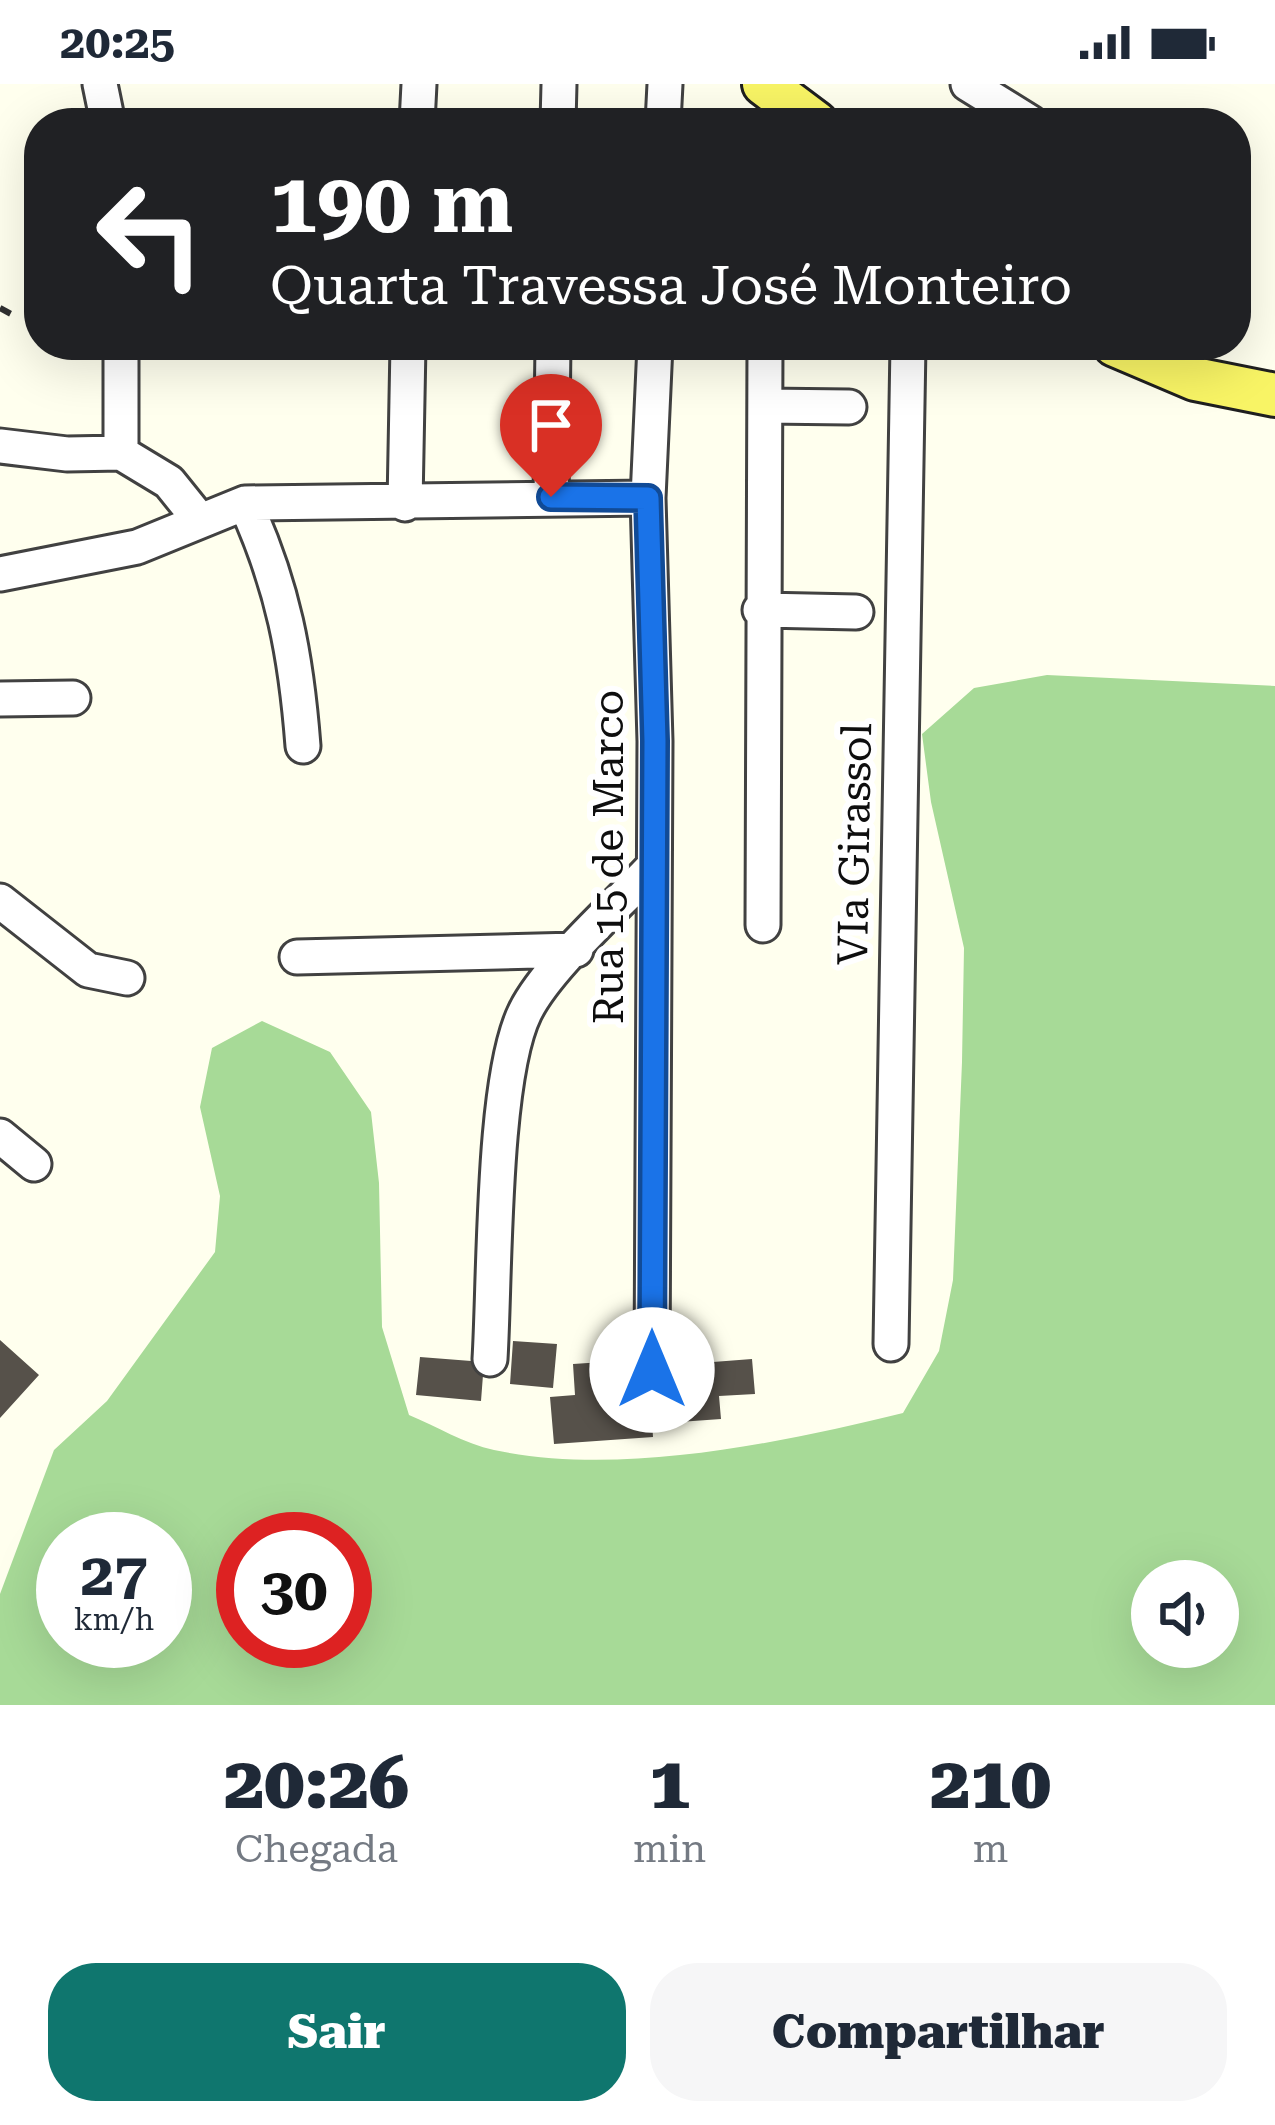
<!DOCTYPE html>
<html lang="pt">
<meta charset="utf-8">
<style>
:root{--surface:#fff;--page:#f6f6f7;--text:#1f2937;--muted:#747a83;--accent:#0f766e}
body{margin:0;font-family:"Roboto Serif",serif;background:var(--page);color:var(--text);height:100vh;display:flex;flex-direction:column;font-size:45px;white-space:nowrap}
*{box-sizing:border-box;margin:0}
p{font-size:39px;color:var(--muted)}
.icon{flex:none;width:66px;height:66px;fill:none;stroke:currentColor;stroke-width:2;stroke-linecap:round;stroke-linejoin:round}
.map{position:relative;height:1621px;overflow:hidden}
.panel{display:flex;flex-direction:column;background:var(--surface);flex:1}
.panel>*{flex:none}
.banner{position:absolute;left:24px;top:24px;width:1227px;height:252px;border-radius:48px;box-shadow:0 12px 48px #0002;background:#202124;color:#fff;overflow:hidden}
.buttons{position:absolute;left:1131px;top:1476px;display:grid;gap:24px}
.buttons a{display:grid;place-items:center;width:108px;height:108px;border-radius:50%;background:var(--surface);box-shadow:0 12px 48px #0002;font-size:60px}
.speed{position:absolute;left:36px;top:1428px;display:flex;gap:24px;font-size:60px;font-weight:700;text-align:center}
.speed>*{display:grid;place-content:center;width:156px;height:156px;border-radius:50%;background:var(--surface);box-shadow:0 12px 48px #0002;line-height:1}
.speed small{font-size:30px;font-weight:400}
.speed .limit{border:18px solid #d22;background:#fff;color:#111}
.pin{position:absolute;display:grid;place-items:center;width:102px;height:102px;color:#fff;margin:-123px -51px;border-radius:50% 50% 50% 0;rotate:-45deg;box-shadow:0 0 12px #0007}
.pin .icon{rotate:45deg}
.me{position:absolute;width:132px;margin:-66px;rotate:0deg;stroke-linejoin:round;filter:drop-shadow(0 0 9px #0008)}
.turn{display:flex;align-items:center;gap:42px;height:252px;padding:0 48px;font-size:54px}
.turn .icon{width:156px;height:156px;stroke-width:2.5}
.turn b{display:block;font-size:84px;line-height:102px}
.eta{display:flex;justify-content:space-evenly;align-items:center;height:204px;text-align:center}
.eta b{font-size:72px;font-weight:800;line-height:84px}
.action{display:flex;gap:24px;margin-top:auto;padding:24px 48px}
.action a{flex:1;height:138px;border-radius:48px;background:var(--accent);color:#fff;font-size:48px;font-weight:800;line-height:138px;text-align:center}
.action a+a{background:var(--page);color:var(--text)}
.status{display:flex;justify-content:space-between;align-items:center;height:84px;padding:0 60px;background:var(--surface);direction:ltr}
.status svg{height:33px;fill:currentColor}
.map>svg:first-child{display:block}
</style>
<div class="status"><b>20:25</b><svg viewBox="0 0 49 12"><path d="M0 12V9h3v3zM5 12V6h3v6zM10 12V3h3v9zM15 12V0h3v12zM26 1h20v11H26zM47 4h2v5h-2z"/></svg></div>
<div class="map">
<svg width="1275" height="1621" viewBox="0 0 1275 1621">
<rect width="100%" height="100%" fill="#ffe"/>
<path fill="#a7da97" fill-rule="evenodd" d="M1047,591L1275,602V1621H0V1510L54,1366L107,1317L215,1168L220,1112L200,1023L212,964L262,937L330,968L371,1028L379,1099L382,1243L409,1331C436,1342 465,1360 494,1366C620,1393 780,1359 903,1329L939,1267L953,1196L962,978L964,864L931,718L922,650L974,604ZM63,1455H165V1557H63ZM243,1455H345V1557H243ZM1152,1497H1218V1563H1152Z"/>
<path fill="#56514a" d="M0,1256L39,1291L0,1334Z
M513,1257L557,1260L553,1304L510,1300Z
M420,1273L484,1278L481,1317L416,1311Z
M648,1275L653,1353L554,1360L550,1313L575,1311L573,1280Z
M752,1275L755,1310L719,1312L721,1335L665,1339L661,1282Z"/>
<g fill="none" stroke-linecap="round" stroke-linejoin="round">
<g stroke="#414141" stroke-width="39">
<path id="minor" d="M100,0L108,39
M968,0L1031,39
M417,39L419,0
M558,39L559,0
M663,39L665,0
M121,261V369L169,398L198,434
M765,322L849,323
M0,362L67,370L121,369
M551,413L553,261
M245,419C283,502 296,571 303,662
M405,420L408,261
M0,490L137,463L245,419L648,414
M760,526L856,528
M0,615L73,614
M0,817L88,886L127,894
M763,841L765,261
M297,873L576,866
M0,1052L34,1080
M891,1260L908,261
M490,1275C495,1193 492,995 525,928C547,883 617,822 653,783
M652,1285L655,657L648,414L655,261"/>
</g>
<g stroke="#1f1f1f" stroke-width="48">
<path id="major" d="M764,0L816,39
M1115,261L1195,295L1275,311"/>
</g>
<path stroke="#303030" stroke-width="6" stroke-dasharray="12 6" stroke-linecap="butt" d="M0,224L11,230"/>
<use href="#minor" stroke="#fff" stroke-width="33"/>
<use href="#major" stroke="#f8f465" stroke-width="42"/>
</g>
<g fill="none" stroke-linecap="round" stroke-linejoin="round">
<g stroke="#114b97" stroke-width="30">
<path id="route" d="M551,413L648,414L655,657L652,1286"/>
</g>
<use href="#route" stroke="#1a73e8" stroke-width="21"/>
</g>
<g text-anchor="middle" stroke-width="12" stroke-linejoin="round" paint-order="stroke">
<g font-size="42" fill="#0e0e0e" stroke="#fff">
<text transform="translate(854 760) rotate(-89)" y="15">VIa Girassol</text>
<text transform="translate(608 773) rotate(-90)" y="15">Rua 15 de Marco</text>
</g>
</g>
</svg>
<div class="buttons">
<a><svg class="icon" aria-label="sound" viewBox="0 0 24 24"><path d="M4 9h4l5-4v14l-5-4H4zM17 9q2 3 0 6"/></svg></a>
</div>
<div class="speed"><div>27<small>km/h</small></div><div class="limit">30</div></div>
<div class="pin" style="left:551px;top:413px;background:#d93025"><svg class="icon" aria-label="arrive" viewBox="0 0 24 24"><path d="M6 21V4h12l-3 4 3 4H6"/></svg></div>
<svg class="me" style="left:652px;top:1286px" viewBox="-20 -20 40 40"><circle r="19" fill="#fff"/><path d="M0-13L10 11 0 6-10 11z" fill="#1a73e8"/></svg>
<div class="banner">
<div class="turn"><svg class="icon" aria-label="left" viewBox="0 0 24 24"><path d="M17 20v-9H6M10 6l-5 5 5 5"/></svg><div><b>190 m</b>Quarta Travessa José Monteiro</div></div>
</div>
</div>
<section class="panel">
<div class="eta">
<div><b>20:26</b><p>Chegada</p></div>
<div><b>1</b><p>min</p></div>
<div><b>210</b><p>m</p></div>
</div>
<div class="action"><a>Sair</a><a>Compartilhar</a></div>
</section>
